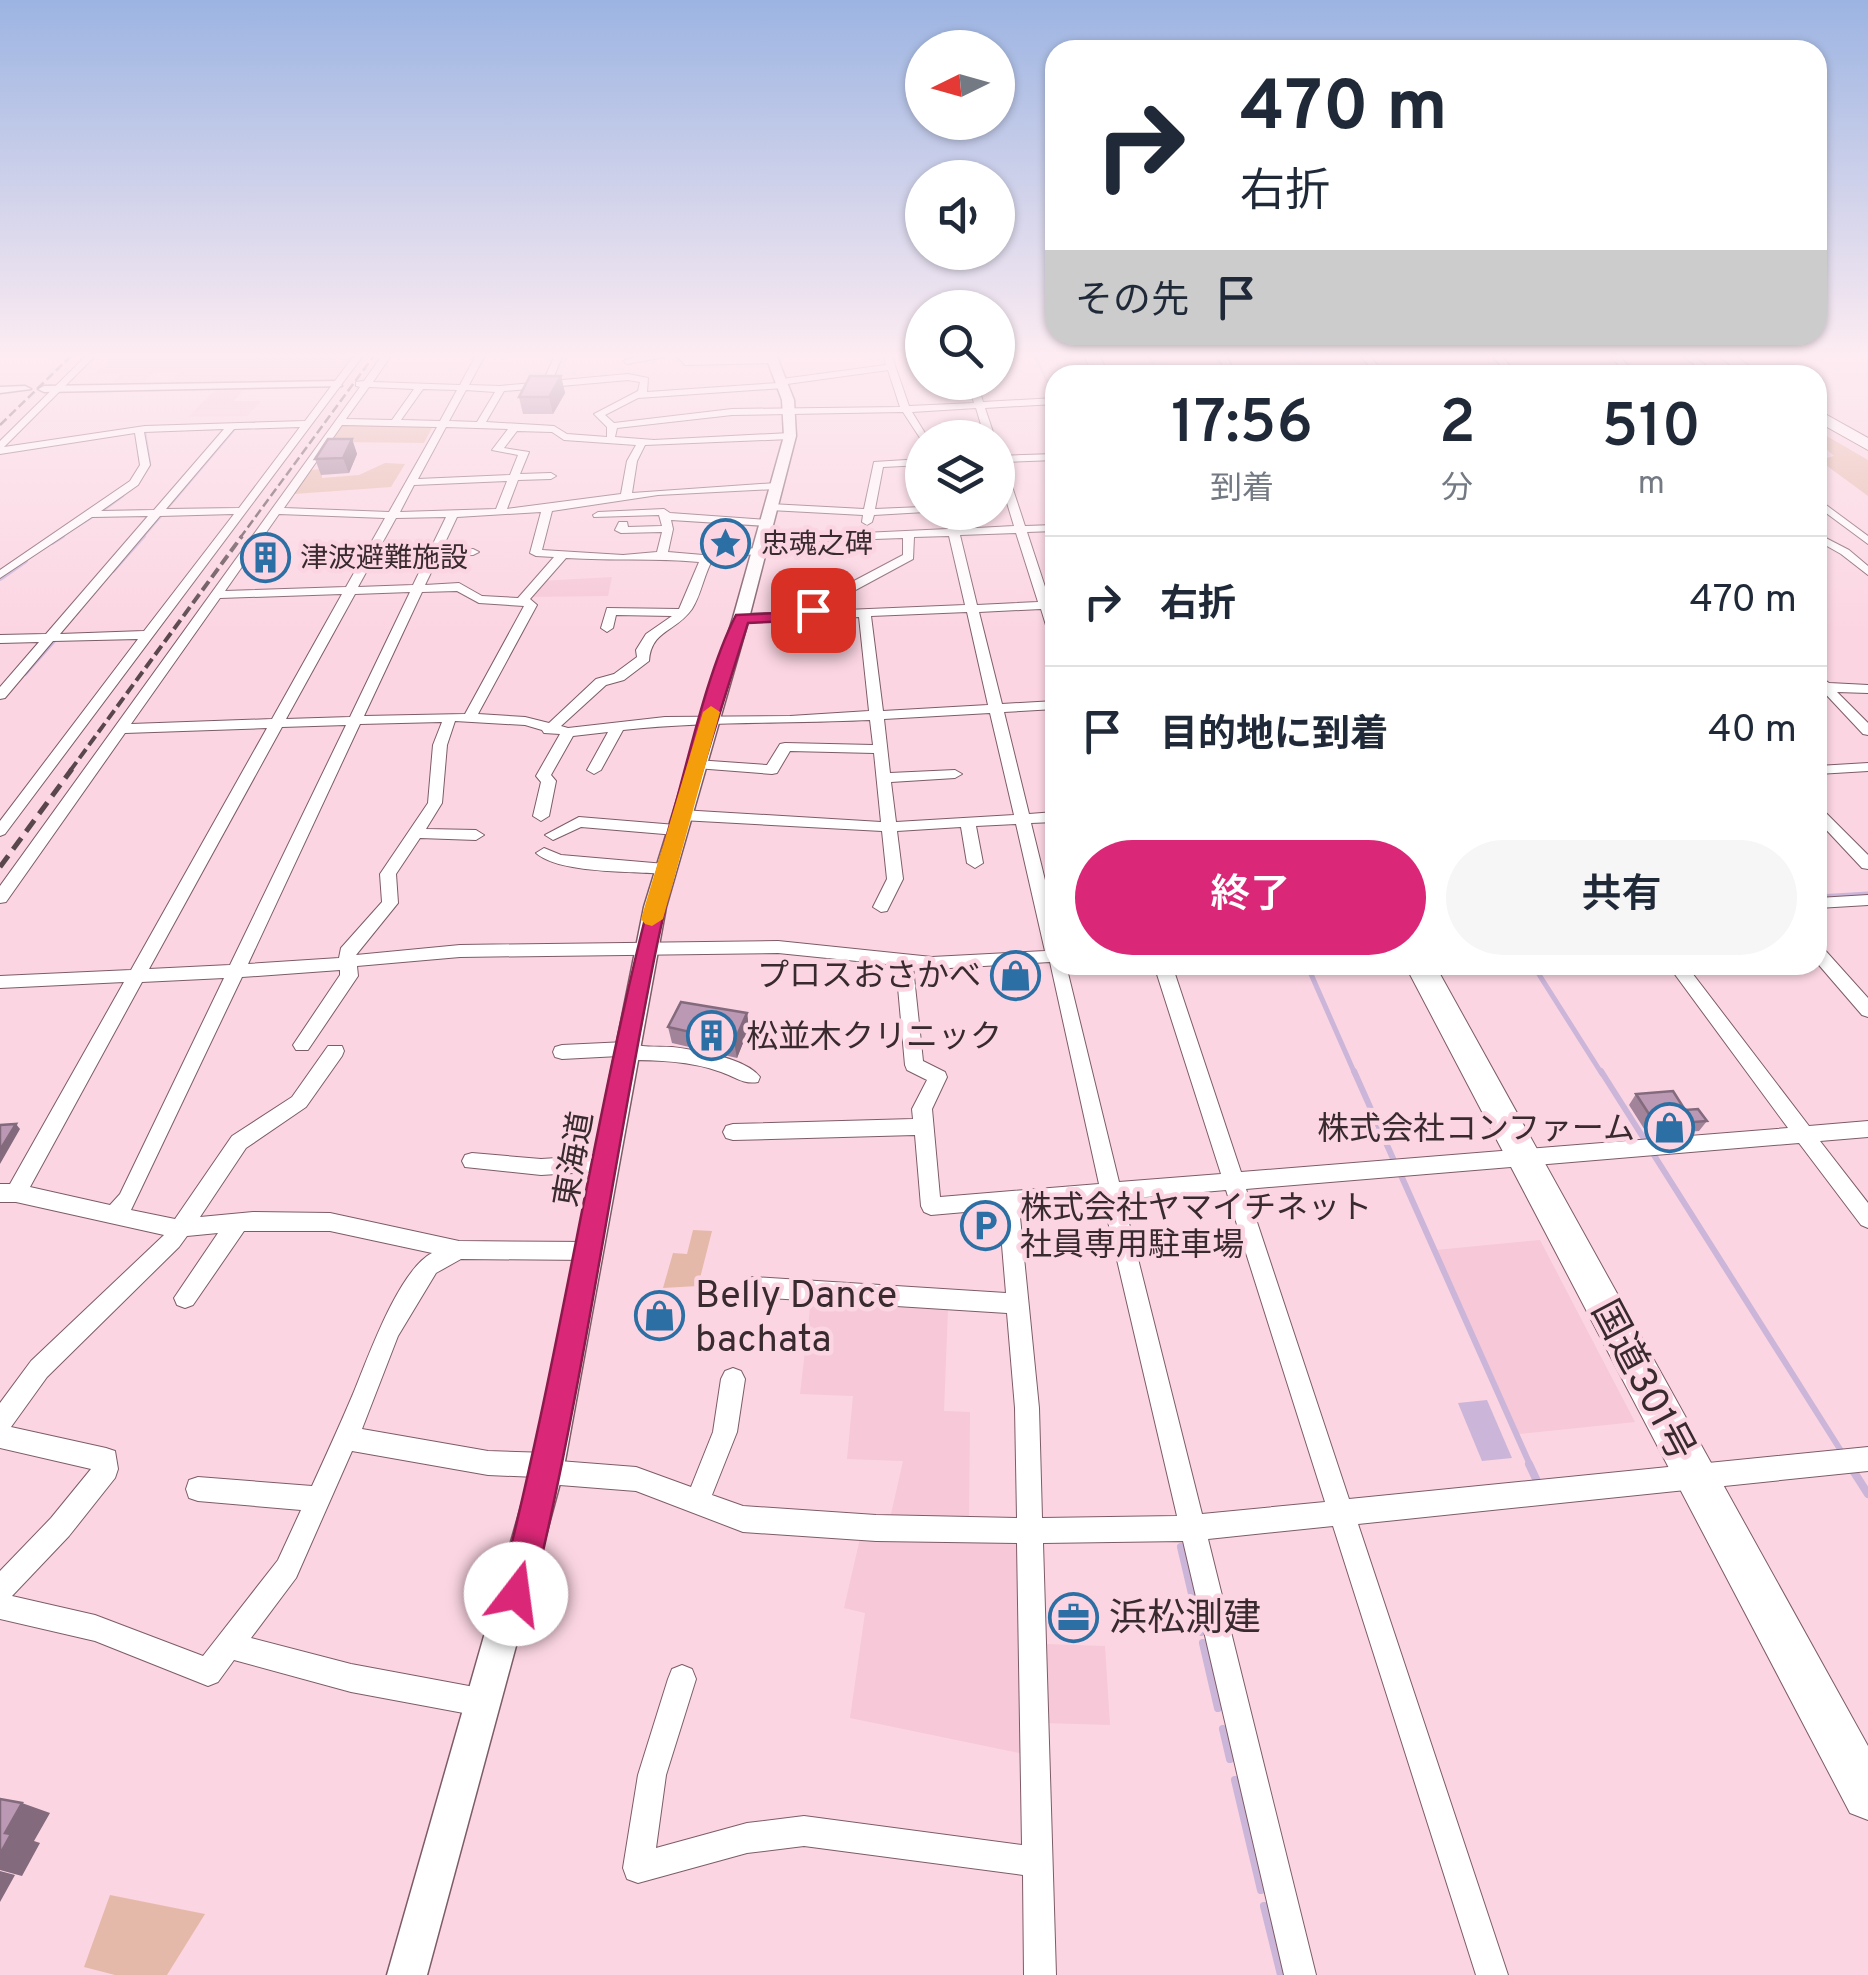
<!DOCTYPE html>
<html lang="ja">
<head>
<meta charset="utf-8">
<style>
  :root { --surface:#fff; --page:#f6f6f7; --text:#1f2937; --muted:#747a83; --line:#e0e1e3; --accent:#db2777 }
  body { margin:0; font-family:Overpass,"Noto Sans JP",sans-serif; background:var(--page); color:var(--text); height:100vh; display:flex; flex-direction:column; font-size:38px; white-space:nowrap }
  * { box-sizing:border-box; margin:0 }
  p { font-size:32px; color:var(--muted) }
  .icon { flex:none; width:55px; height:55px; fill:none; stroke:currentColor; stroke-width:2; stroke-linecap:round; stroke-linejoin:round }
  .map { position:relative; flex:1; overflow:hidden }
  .sheet { position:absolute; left:1045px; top:365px; width:782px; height:610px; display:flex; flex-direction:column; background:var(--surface); border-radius:30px; box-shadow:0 2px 8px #0004 }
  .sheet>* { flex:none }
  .guide { position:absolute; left:1045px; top:40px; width:782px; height:305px; border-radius:30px; box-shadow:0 2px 8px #0004; background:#fff; color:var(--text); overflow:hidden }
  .needle { width:65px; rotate:265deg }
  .fabs { position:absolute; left:905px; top:30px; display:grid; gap:20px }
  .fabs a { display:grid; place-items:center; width:110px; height:110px; border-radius:50%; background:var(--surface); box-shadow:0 2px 8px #0004; font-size:50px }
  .pin { position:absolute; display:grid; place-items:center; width:85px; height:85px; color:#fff; margin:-42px; border-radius:20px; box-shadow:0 5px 15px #0006 }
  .me { position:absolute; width:110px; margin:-55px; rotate:15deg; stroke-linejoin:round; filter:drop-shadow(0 0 8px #0008) }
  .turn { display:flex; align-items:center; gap:35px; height:210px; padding:0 30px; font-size:45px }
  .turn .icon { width:130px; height:130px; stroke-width:2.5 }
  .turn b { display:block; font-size:70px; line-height:85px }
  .then { display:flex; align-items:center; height:95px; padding:0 30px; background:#0003; gap:20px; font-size:38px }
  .eta { display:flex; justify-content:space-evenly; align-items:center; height:170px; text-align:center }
  .eta b { font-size:60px; font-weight:600; line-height:70px }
  .cta { display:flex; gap:20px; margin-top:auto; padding:20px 30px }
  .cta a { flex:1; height:115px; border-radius:60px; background:var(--accent); color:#fff; font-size:40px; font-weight:600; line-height:115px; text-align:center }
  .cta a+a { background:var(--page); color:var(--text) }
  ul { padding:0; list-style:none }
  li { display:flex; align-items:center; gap:30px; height:130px; padding:0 30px; border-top:2px solid var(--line) }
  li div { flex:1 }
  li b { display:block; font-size:38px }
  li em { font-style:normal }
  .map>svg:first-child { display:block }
</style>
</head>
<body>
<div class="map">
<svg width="1868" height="1975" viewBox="0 0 1868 1975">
  <rect width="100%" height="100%" fill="#fbd5e2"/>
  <!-- built -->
  <path fill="#f6c8d8" d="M92 357H356L338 382 167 385 179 372H154L140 386H108L121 374H95L110 360H90Z
    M217 388H245L234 401H261L247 416 188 417Z
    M612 577 608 596 526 597 540 581Z
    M1540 1240 1635 1422 1519 1434 1436 1250Z
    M811 1300 948 1308 944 1411 970 1412 969 1524 889 1523 903 1461 847 1459 853 1396 800 1394Z
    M861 1534 1020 1537 1024 1754 850 1718 865 1613 844 1608Z
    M1043 1644 1105 1646 1110 1725 1045 1723Z"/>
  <!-- green -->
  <path fill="#e5b9a9" d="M343 424 433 426 424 443 330 442Z
    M1818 431 1868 460V496L1819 460 1834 456 1820 443Z
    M385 463 405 464 391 487 294 494 311 470 322 469V478L359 475Z
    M693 1230 712 1231 698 1286 663 1288 673 1253 687 1254Z
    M110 1895 205 1914 167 1975H115L84 1967Z"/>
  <!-- water -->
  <path fill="#cbb5d9" d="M1487 1400 1512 1458 1482 1461 1458 1403Z"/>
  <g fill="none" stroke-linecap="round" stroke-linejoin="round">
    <!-- stream-far4 -->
    <path stroke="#cbb5d9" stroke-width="2.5" d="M1036 357 1055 399
      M1149 357 1160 375
      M1293 357 1309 375
      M998 473 1004 491
      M139 482 150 465 145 431
      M165 511 234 430
      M101 512 123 496
      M59 538 94 516
      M142 538 162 515"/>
    <!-- stream-far3 -->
    <path stroke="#cbb5d9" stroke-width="4" d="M52 543 63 536
      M113 571 144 536
      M0 579 26 561
      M1052 643 1055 652
      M25 674 54 641"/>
    <!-- stream-far2 -->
    <path stroke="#cbb5d9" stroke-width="5" d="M1818 897 1868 894
      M1307 965 1355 1074
      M1533 965 1602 1074"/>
    <!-- stream-far1 -->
    <path stroke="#cbb5d9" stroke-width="6" d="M1354 1071 1395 1163
      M1601 1071 1646 1142
      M1652 1152 1843 1454
      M1400 1173 1531 1467"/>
    <!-- stream -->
    <path stroke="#cbb5d9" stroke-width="8" d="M1529 1464 1537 1481
      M1852 1469 1868 1494
      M1181 1547 1201 1632
      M1203 1643 1218 1708
      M1223 1729 1230 1759
      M1235 1780 1261 1890
      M1264 1906 1281 1975"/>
    <defs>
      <path id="street" d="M85 357H94L4 447 145 426 305 421 353 357H362L5 834 0 836V821L138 639 53 641 5 698 0 699V687L39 642 0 643V635L46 634 148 516 92 517 0 578V570L130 481 140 465 135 433 0 454V441ZM300 427 239 508 166 509 234 429ZM224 429 154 510 101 511 138 485 150 465 144 432ZM234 514 144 631 60 634 160 516Z
        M381 357H390L373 382 460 385 475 357H484L469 385 500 386 543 382 554 357H562L552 381 628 374 648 378 647 392 778 383 782 379 886 365 884 357H892L909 406 974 403 968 382H977L983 402 1055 398V404L985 408 995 438H985L976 408 912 412 928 438H922V441L903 412 732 415 617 428 615 437 654 440 790 433 795 436 790 439 645 445 637 461 632 493 776 483 781 486 776 489 658 495 552 511 542 550 623 555 657 552 662 532 621 533 615 530 619 522H627L628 527 662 526 659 515 594 517 593 515 598 512 664 509 670 513 766 520 771 523 766 526 671 520 673 529 668 552 703 555 710 551 759 548 765 551 759 554 714 557C704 573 702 593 692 609 676 632 651 630 649 661L624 680 606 685 561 726 568 728 665 717 790 716 869 711 859 617 741 622 735 618 741 614 807 612 818 600 903 555V538L762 543 756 540 758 538 948 529 944 512H954L958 529 1014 526 998 473V456L1055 454V460L1004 462 1025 526 1055 525V531L1027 532 1050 602 1055 601V609H1053L1055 639 1049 635 1041 609 979 612 1002 704 1055 701V709L1004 712 1029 814 1055 812V822L1031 823 1055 921V965H1066L1119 1182 1221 1174 1154 965H1172L1241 1172 1788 1128 1668 965H1686L1809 1126 1868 1121V1137L1820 1141 1868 1203V1228L1861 1225 1799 1143 1246 1189 1349 1499 1868 1447V1471L1358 1524 1508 1975H1476L1333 1526 1208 1539 1316 1975H1284L1183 1541 1043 1543 1056 1975H1024L1023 1875 804 1846 747 1853 638 1883 627 1879 623 1868 638 1775 668 1679 672 1669 682 1665 692 1669 696 1679 666 1775 656 1848 747 1823 804 1816 1022 1845 1017 1543 876 1541 743 1532 636 1491 547 1484 538 1481 537 1477 488 1475 352 1451 296 1578 251 1638 351 1664 485 1689 495 1693 499 1703 495 1713 485 1717 351 1692 234 1660 218 1682 208 1686 95 1641 0 1619V1571L51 1518 91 1469 0 1448V1403L31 1361 164 1235 16 1202H0V1184H10L124 982 0 988V976L131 970 267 728 125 733 6 902 0 903V886L360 387 356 386V382L364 381ZM888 370 900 407 732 409 614 423 605 415 638 398 783 388 787 384ZM628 380 640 382 638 391 594 414 607 427V437L567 434 554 426 486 422 504 391ZM369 387 414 389 392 420 346 419ZM423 389 457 390 440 421 401 420ZM466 390 495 392 477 422 449 421ZM342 425 437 427 389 512 284 508ZM446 427 508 429 492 450 518 455 510 475 418 479ZM517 431 552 432 564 440 636 445 627 461 621 494 507 509 518 480 551 479 556 476 551 473 520 474 529 452 504 448ZM507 481 496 509 400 512 414 485ZM541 512 530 553 536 556 554 557 518 598 482 596 459 583 425 585 439 556 473 555 479 552 473 549H442L457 517ZM279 514 385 518 346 587 225 591ZM446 517 413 585 358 587 396 518ZM1016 533 1038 602 977 605 960 535ZM949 536 965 605 821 611 826 606 913 559 914 537ZM566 558C611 561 655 558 699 562L679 609 607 608 601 628 607 632 613 628 616 615 672 616 646 634 636 650 637 657 614 674 596 679 549 723 525 717 478 714 537 605 530 599ZM457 591 479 603 524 606 465 714 364 716 422 592ZM410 592 350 717 286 719 355 594ZM342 594 272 719 131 724 220 598ZM967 612 988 705 883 711 871 616ZM990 713 1014 815 896 822 891 782 955 778 962 774 955 770 890 773 884 719ZM870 720 873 745 785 743 780 744 767 765 696 760 689 764 696 768 772 774 777 773 790 751 874 753 881 822 681 810 673 815 681 820 882 831 887 879 873 907 881 912 887 911 903 879 897 831 961 827 967 863 975 868 983 863 976 826 1016 824 1045 951 932 957 778 941 460 945 356 955 398 903 396 874 420 838 476 840 484 835 476 830 426 829 442 803 447 745 455 721 525 725 542 730 544 733 560 734 536 776 541 782 533 816 541 821 549 816 556 781 551 775 573 736 608 732 587 770 594 774 601 770 623 730C705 721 788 724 870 720ZM442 722 433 745 428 803 380 874 382 902 341 948 339 958 248 964 360 724ZM346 725 230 965 149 969 282 727ZM778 953 896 965 905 1065 907 1070 927 1080 912 1109 913 1119 733 1124 726 1126 723 1132 726 1138 733 1140 915 1135 921 1206 924 1212 931 1215 999 1209 1006 1293 753 1277 745 1280 742 1287 745 1294 753 1297 1007 1313 1015 1408 1017 1518 876 1515 743 1506 712 1495 737 1432 745 1379 741 1371 733 1368 725 1371 721 1379 713 1432 691 1487 636 1467 559 1461 558 1456 549 1453 488 1451 362 1429 398 1336 436 1273 461 1259 589 1260 597 1258 600 1251 597 1244 589 1242 459 1241 330 1213 253 1212 200 1217 246 1148 306 1107 342 1056 344 1051 342 1046H328L292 1097 232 1136 175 1219 131 1210 242 977 340 970V975L293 1045 296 1050H308L358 976 357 966 460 957ZM1050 962 1099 1184 940 1197 932 1109 947 1077 945 1072 923 1061 913 967 932 969ZM224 978 120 1194 110 1205 30 1187 142 982ZM1226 1190 1325 1502 1202 1514 1123 1199ZM1103 1200 1177 1516 1042 1518 1039 1408 1019 1207ZM244 1231H330L432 1253C398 1271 368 1358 353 1394 340 1425 326 1455 312 1486L198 1477 189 1480 186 1489 189 1498 198 1501 301 1510 278 1560 203 1656 95 1615 12 1596 69 1536 115 1478 118 1469 115 1451 106 1448 11 1427 47 1377 179 1247 187 1236 218 1233 174 1298 177 1305 185 1308 193 1305Z
        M635 357H664L627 364 623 361Z
        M678 357H773L777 360 773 363 685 365Z
        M1217 357H1226L1238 375H1230Z
        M1361 357H1370L1387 375H1378Z
        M1493 357H1502L1518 375H1509Z
        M1611 357H1620L1637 375H1628Z
        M1684 357H1694L1719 375H1709Z
        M922 459V465L883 467 875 509 922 507 925 512 874 515 872 522 867 525 862 522 863 515 770 510 765 507 770 504 864 509 874 462Z
        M1818 499 1868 536V544L1818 507Z
        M1818 534 1849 550 1868 566V575L1841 554 1818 541Z
        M1818 675 1829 683 1868 685V693L1837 692 1868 723V735L1863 734 1818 686Z
        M1868 763V771L1818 774V766Z
        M1818 808 1823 810 1868 855V869L1862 868 1818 821Z
        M579 817 676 825 684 830 676 835 581 827 553 840 545 835Z
        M544 848 561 855 665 864 673 869 665 874C632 871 560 874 536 853Z
        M1868 895V905L1818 908V898Z
        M1818 947 1824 949 1868 998V1017L1862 1015 1818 964Z
        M626 1042C640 1048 656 1046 672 1047 696 1050 746 1058 760 1077L758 1082C744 1085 733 1076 721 1072 690 1061 658 1060 626 1060L619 1056 562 1059 555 1057 553 1052 555 1047 562 1045Z
        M472 1153 541 1159 606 1155 613 1157 616 1163 613 1169 606 1171 541 1175 465 1167 462 1161 465 1155Z"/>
      <path id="secondary" d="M766 357H777L794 400 796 436 749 618 666 907 563 1472 427 1975H387L531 1472 644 907 733 618 784 436 782 400Z
        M338 381 342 386 44 392 38 389 44 386Z
        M0 387 25 386 31 389 0 393Z"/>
      <path id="highway" d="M1085 357H1100L1109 375H1093Z
        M1720 357H1737L1761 375H1743Z
        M1818 410 1868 438V450L1818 422Z
        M1405 965H1435L1868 1746V1820L1850 1813Z"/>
    </defs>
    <!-- street casing -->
    <use href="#street" stroke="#7d5c67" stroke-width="2"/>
    <!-- secondary casing -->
    <use href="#secondary" stroke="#7d5c67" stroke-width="3"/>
    <!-- highway casing -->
    <use href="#highway" stroke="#7d5c67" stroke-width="2"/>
    <!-- street -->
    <use href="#street" fill="#fff" fill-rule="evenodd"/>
    <!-- secondary -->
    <use href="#secondary" fill="#fff" fill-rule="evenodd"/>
    <!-- highway -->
    <use href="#highway" fill="#fff" fill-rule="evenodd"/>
    <!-- rail-far2 -->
    <path stroke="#5a474e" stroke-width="2.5" stroke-dasharray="9 4" stroke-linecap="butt" d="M0 425 70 357
      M240 538 373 357"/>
    <!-- rail-far1 -->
    <path stroke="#5a474e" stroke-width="4" stroke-dasharray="11 5" stroke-linecap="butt" d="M70 771 242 536"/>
    <!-- rail -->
    <path stroke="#5a474e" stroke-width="5" stroke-dasharray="14 8" stroke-linecap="butt" d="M0 867 72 769"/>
  </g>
  <!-- wall -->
  <path fill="#a1839a" d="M561 376 565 393 553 414H523L519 397Z
    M352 439 357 454 349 473 321 475 315 459Z
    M1055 743V775H1052L1046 754 1047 744Z
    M747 1013 749 1028 737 1058 672 1043 668 1027Z
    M1636 1094 1685 1110 1707 1121 1699 1131 1648 1135 1629 1105Z"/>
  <!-- shaded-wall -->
  <path fill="#836a7d" d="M561 376 565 393 553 414 549 397Z
    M352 439 357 454 349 473 343 458Z
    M747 1013 749 1028 737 1058 734 1042Z
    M16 1124 20 1129 0 1164V1150Z
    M22 1803 50 1813 34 1841 40 1843 22 1876 0 1870V1854L5 1833Z
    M0 1871 15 1875 0 1902Z"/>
  <!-- building -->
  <path fill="#bb98b3" stroke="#836a7d" stroke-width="2.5" d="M530 376H561L549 397H519Z
    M328 439H352L343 458 315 459Z
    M1055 743V765H1053L1047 744Z
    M681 1002 747 1013 734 1042 668 1027Z
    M1673 1091 1685 1110 1698 1109 1707 1121 1656 1125 1636 1094Z
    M16 1124 0 1150V1125Z
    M0 1799 22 1803 5 1833 11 1834 0 1854Z"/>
  <!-- sky -->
  <linearGradient id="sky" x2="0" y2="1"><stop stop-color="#9cb4e2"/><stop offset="0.56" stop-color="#fdecf2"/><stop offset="1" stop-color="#fdecf2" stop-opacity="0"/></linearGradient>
  <rect width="1868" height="634" fill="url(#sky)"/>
  <!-- route -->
  <path fill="#db2777" stroke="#8e194d" stroke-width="2.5" d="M813 606 821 610 815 620 748 623C715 728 680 836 657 945 613 1161 585 1379 533 1594L528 1605 516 1610 504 1605 499 1594C566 1337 599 1072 672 817 689 757 708 669 736 615L804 612Z"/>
  <!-- slow -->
  <path fill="#f59e0b" d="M711 706 720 712 663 919 652 926 645 924 641 919 703 712Z"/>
  <!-- icons -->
  <defs>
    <symbol id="sight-ring" viewBox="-11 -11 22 22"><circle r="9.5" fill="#fbd5e2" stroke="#2b6fa4" stroke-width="1.5"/><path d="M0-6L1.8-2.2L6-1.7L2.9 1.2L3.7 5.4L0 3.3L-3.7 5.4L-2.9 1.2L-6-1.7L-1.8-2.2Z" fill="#2b6fa4"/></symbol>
    <symbol id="building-ring" viewBox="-11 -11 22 22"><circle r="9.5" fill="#fbd5e2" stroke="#2b6fa4" stroke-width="1.5"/><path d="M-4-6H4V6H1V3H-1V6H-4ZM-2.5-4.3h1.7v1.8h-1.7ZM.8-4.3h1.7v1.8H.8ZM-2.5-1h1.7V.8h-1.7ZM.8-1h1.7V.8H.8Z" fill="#2b6fa4"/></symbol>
    <symbol id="shop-ring" viewBox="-11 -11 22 22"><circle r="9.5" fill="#fbd5e2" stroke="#2b6fa4" stroke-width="1.5"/><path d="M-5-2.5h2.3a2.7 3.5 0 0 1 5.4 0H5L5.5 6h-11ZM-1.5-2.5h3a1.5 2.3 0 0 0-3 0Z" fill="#2b6fa4"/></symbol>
    <symbol id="parking-ring" viewBox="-11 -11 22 22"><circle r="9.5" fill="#fbd5e2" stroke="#2b6fa4" stroke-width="1.5"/><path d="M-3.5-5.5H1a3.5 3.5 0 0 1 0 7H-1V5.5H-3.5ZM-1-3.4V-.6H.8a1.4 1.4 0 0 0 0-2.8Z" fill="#2b6fa4"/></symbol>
    <symbol id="office-ring" viewBox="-11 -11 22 22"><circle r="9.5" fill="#fbd5e2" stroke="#2b6fa4" stroke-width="1.5"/><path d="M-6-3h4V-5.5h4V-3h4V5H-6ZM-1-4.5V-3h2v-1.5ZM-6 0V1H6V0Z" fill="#2b6fa4"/></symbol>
  </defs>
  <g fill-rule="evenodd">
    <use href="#sight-ring" x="698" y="516" width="55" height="55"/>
    <use href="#building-ring" x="238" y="530" width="55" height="55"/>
    <use href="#shop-ring" x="988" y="948" width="55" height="55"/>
    <use href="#building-ring" x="684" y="1008" width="55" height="55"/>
    <use href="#shop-ring" x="1642" y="1100" width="55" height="55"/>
    <use href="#parking-ring" x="958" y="1198" width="55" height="55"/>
    <use href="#shop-ring" x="632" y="1288" width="55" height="55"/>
    <use href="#office-ring" x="1046" y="1590" width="55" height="55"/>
  </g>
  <g text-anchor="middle" stroke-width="9" stroke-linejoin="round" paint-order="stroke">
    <!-- far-poi labels -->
    <g font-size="28" fill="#392a2f" stroke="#fbd5e2" text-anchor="start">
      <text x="761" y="553">忠魂之碑</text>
      <text x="300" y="567">津波避難施設</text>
    </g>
    <!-- poi labels -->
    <g font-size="32" fill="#392a2f" stroke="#fbd5e2" text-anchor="end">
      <text x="981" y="986">プロスおさかべ</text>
      <text x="746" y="1047" text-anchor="start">松並木クリニック</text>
      <text x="1635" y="1139">株式会社コンファーム</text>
      <text x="1020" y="1218" text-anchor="start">株式会社ヤマイチネット<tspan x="1020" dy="37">社員専用駐車場</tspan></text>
    </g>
    <!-- street labels -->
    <g font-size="32" fill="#392a2f" stroke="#fbd5e2">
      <text transform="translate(573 1159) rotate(-80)" y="11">東海道</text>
    </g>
    <!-- near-poi labels -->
    <g font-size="38" fill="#392a2f" stroke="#fbd5e2" text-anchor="start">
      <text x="695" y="1307">Belly Dance<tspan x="695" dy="44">bachata</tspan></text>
      <text x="1109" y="1630">浜松測建</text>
    </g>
    <!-- near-street labels -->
    <g font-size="38" fill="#392a2f" stroke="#fbd5e2">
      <text transform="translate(1644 1380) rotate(62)" y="13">国道301号</text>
    </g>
  </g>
</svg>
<div class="fabs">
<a><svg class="needle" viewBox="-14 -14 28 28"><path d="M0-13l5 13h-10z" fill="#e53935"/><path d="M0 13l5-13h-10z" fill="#747a83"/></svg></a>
<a><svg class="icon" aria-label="sound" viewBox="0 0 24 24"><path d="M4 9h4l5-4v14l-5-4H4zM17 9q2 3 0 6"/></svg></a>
<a><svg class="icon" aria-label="search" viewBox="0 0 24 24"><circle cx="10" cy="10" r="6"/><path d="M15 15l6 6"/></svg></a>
<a><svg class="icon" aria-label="layers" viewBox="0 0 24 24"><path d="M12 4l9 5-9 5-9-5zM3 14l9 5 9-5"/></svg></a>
</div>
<div class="pin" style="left:813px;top:610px;background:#d93025"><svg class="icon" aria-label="arrive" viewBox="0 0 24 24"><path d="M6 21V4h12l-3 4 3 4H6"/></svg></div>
<svg class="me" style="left:516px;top:1594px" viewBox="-20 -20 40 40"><circle r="19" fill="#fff"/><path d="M0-13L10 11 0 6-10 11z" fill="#db2777"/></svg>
<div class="guide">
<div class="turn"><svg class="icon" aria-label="right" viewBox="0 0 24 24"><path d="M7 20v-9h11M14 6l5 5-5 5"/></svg><div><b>470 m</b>右折</div></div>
<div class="then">その先<svg class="icon" aria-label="arrive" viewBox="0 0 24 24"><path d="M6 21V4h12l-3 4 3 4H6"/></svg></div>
</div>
<section class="sheet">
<div class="eta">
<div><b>17:56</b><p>到着</p></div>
<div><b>2</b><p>分</p></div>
<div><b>510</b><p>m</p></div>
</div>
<ul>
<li><svg class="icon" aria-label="right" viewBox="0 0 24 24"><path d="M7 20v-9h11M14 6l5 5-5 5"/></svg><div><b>右折</b></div><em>470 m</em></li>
<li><svg class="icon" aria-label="arrive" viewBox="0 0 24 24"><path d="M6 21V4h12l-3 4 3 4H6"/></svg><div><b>目的地に到着</b></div><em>40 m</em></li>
</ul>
<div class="cta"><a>終了</a><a>共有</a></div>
</section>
</div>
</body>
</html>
